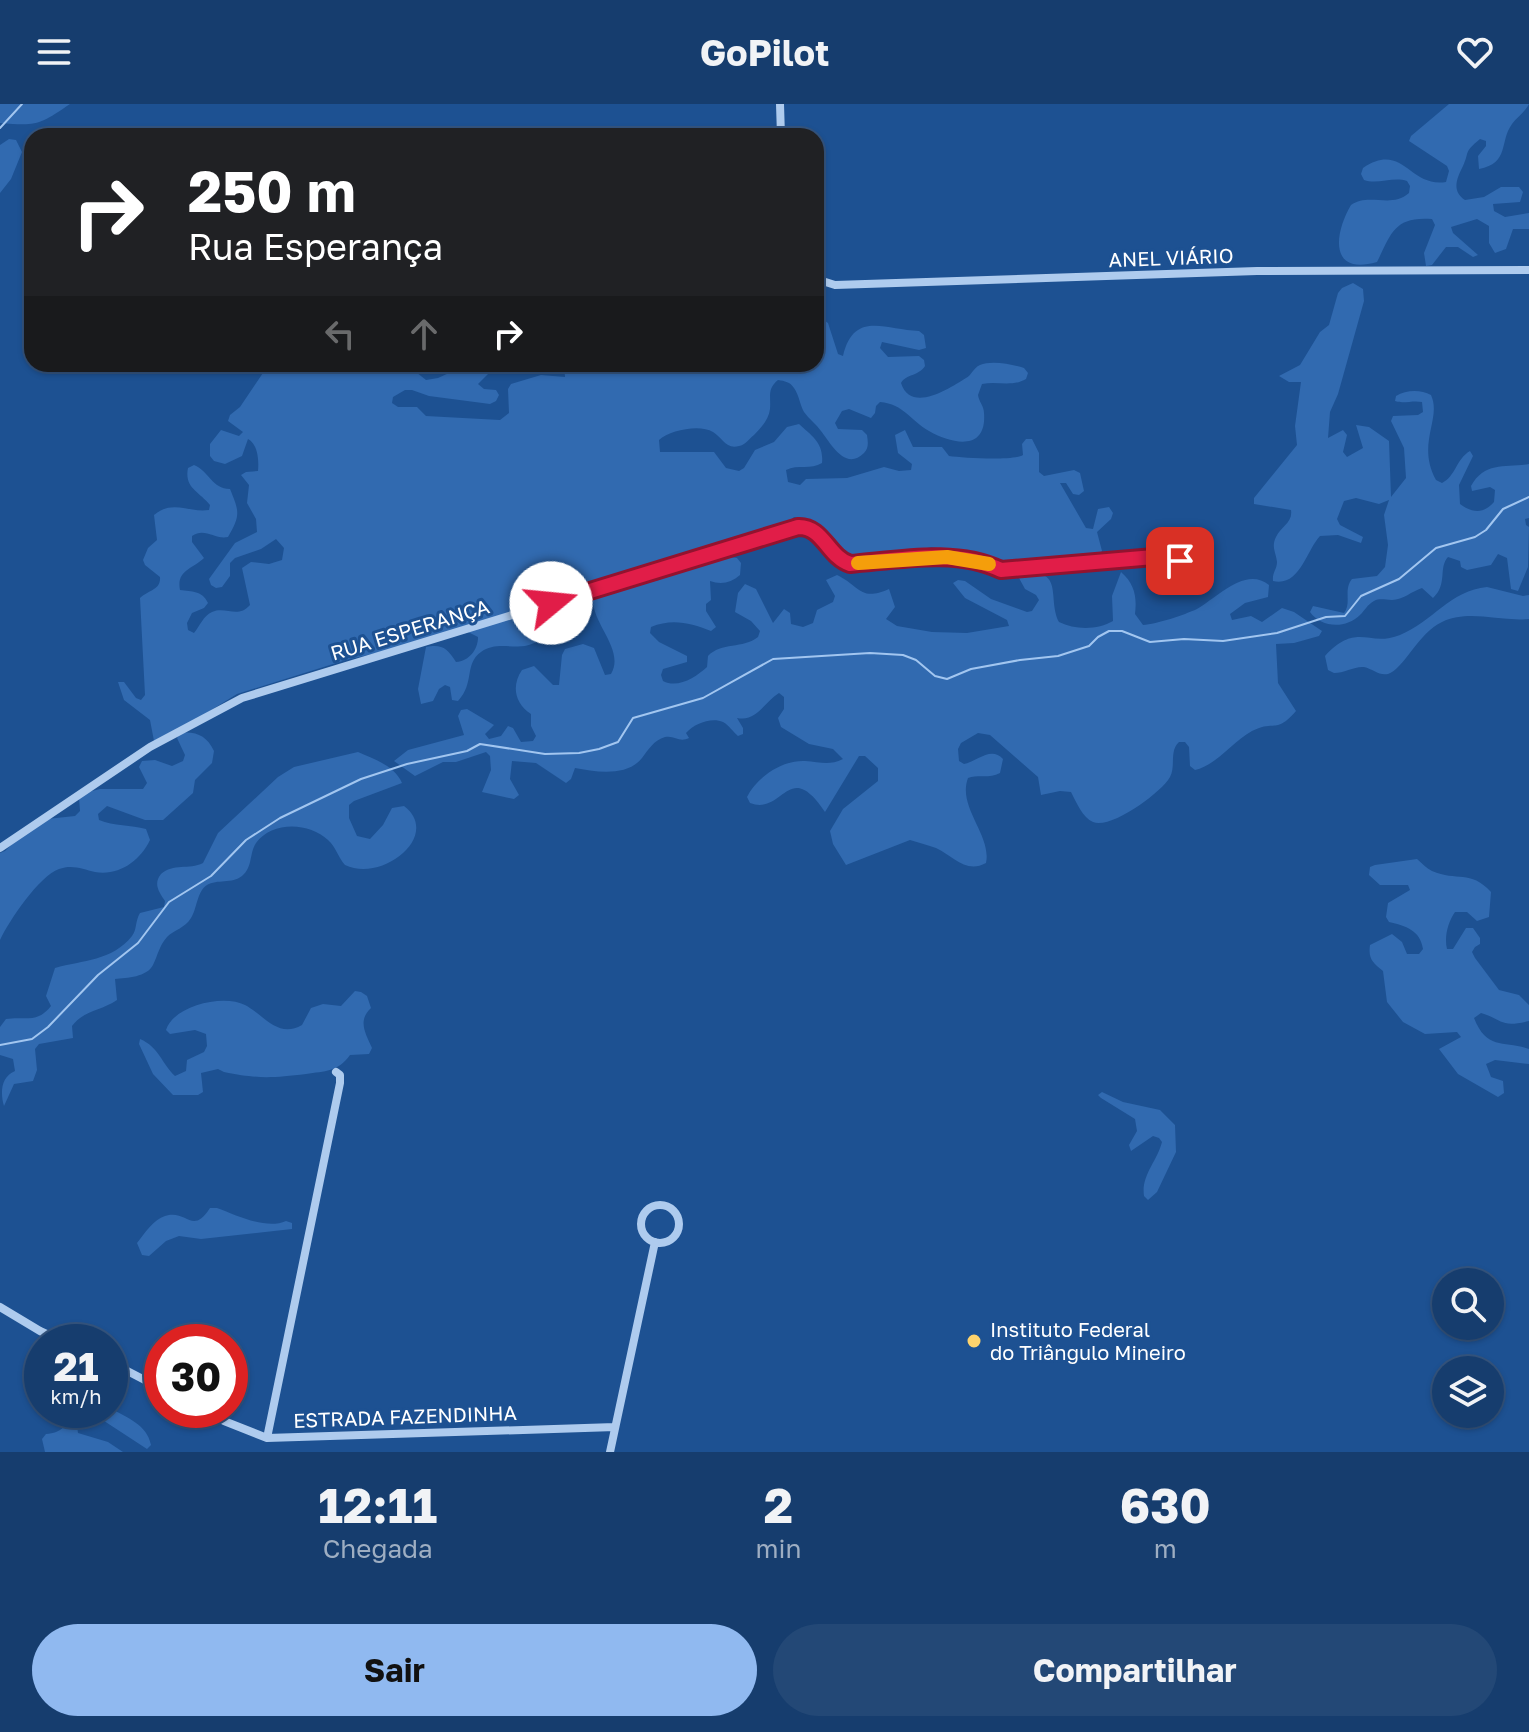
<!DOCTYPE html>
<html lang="pt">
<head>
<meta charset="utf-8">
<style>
  :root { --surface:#163d6e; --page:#234876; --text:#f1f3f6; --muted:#9eaec2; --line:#355681; --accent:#90b9f0 }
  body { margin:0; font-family:"Golos Text",sans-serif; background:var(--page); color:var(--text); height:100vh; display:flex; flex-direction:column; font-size:30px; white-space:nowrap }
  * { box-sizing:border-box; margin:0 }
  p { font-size:26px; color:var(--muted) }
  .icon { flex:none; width:44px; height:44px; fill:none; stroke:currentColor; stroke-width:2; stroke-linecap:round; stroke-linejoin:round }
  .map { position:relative; height:1348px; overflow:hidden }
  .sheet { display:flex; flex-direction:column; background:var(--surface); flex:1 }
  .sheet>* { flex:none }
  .banner { position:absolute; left:24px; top:24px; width:800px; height:244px; border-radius:24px; box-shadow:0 2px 6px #0004,0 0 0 2px var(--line); background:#202124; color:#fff; overflow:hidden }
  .tools { position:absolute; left:1432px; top:1164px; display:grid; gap:16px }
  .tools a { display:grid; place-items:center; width:72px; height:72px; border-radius:50%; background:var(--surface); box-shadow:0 2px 6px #0004,0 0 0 2px var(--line); font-size:40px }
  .speed { position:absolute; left:24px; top:1220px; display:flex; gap:16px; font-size:40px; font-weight:700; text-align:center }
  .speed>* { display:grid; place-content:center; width:104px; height:104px; border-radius:50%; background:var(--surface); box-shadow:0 2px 6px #0004,0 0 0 2px var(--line); line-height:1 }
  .speed small { font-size:20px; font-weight:400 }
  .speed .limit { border:12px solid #d22; background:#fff; color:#111 }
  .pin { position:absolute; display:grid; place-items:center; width:68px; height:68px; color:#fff; margin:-34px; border-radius:16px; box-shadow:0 4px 12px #0006 }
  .me { position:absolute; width:88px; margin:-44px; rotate:73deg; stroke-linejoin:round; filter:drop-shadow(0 0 6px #0008) }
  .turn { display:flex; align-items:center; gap:28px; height:168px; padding:0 32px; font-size:36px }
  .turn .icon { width:104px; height:104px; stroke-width:2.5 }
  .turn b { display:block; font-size:56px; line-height:68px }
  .lanes { display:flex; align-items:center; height:76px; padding:0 32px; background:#0003; justify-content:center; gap:40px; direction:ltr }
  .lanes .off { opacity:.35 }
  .eta { display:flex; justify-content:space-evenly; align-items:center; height:136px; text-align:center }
  .eta b { font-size:48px; font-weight:700; line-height:56px }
  .primary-button { display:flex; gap:16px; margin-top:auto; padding:16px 32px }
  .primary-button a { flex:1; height:92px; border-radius:48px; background:var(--accent); color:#111; font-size:32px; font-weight:700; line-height:92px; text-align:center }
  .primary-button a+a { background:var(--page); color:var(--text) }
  header { display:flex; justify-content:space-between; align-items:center; height:104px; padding:0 32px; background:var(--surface); font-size:36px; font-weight:700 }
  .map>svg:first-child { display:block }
</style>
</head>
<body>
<header><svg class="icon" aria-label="menu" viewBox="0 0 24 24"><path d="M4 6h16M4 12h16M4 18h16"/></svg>GoPilot<svg class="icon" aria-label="heart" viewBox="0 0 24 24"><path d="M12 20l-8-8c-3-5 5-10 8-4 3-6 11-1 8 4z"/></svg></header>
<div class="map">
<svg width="1529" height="1348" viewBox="0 0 1529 1348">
  <rect width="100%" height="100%" fill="#1d5192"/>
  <!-- green -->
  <path fill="#316ab0" d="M0 0H70C39 21 38 22 0 19Z
    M1449 0H1529C1525 8 1517 13 1512 20 1499 38 1510 59 1479 65L1478 52 1486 42V37L1480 35C1463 49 1470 47 1463 62 1457 74 1451 87 1465 96L1484 93 1501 83H1519L1523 88 1520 98 1493 100 1494 107 1505 113 1529 109V125H1513L1506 145 1495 149 1489 139V122L1477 115 1451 123 1453 129 1478 151 1473 153 1458 143H1446L1432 161 1426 162 1424 149 1435 121 1432 115C1394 112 1391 130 1377 158 1329 172 1334 130 1351 101 1369 88 1391 105 1409 89L1410 82 1407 77C1393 72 1378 81 1364 76L1361 70 1363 64C1403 37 1409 84 1446 78L1449 67 1447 62 1409 37 1411 32Z
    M9 35 16 36 22 48 11 75 0 89V41Z
    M1353 179 1363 185 1364 197 1338 290 1330 308 1328 334 1343 326 1347 331 1343 348 1347 353 1363 344 1356 321 1369 323 1389 337 1391 393 1406 374 1404 344 1391 317 1393 312 1418 311 1423 308 1422 298C1413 296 1403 300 1395 297L1396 292C1406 286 1420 285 1431 291 1442 315 1416 339 1436 376L1442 379C1456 372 1456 355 1470 347L1473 352 1459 381 1460 400C1472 409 1484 410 1494 398L1495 386 1490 383 1472 387 1471 382C1485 357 1505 364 1529 360V414L1525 415 1526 421 1529 423 1528 463 1518 487 1511 485 1507 454 1498 450 1491 461 1467 466 1461 463 1460 457 1448 453C1438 464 1448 480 1433 494L1422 484C1412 487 1403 496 1392 496 1385 496 1380 494 1374 497 1367 501 1365 506 1360 511 1346 525 1321 524 1310 508L1313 502 1344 509C1352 499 1343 486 1352 475L1377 472 1385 463 1388 441 1384 411 1389 396 1379 400 1356 394 1344 397 1337 415 1340 421 1363 433 1361 439 1338 431 1320 432C1306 447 1300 483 1273 477 1272 469 1277 465 1277 458 1276 448 1271 443 1276 433 1281 422 1293 419 1291 406L1254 400V394L1297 341 1295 322 1301 278H1289L1279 272 1300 261 1320 228 1329 221 1338 189 1342 184Z
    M816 211 828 219 838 250 843 252C854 206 885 226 919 227L924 231 926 244 919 246 882 238 880 244 888 253 919 252 924 256 925 262C919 272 906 270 901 279 911 310 950 284 966 274 972 271 973 264 980 261 991 256 1012 260 1024 264L1028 269 1026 275C1013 283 997 277 982 280L978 291C979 298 984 302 984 309 987 348 952 340 929 327 911 317 904 300 880 298L876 302 875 309 871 314 849 305 842 307 835 319 838 325 862 326 867 331C868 338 869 344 864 349 845 368 830 338 821 327 816 320 809 315 804 308 800 301 799 291 794 284 790 278 785 277 778 276 767 285 771 292 770 305 769 315 761 324 754 331 749 335 745 341 739 342 726 346 722 333 713 328 700 320 670 326 659 336L660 348H714L726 364 739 367 744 364 755 346 774 338 787 323 799 320C812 332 824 339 822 359 811 366 798 360 786 366L788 378 800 381 806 375 847 374 884 363 899 367 911 366 912 360 898 349 895 331 905 326 913 343H942L949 352C963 354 1013 357 1023 351L1022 340 1026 335H1032L1039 349V368L1044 372 1074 366 1080 369 1084 387 1079 391 1073 390 1066 379H1060L1086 424 1093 425 1098 405 1109 403 1113 409 1111 415 1097 428 1102 447 1094 456 996 460 967 455 944 445 931 443 919 446 916 451 845 457 808 420 806 414 794 413 779 426 747 437 704 443 692 447 675 458 614 484 554 504 523 511 522 517 553 515 558 518 559 525C548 532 538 539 525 542 511 544 494 538 481 548 464 560 475 579 458 597L452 596 450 583 445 581 439 585 433 597 421 600 418 585 426 543C442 540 447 544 456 558 469 557 478 546 478 533L468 528 346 556 237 590 200 613 154 637 150 616 124 596 118 578H124L136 594 141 596 145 591 140 494C148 486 161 486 160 473L145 461 143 456 148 444 157 436 154 411C173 395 188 409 209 406L210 401C199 387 184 384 188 364L194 361C209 367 212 385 230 385 239 407 241 411 228 433 215 436 205 423 192 432V438L204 454C193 465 176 466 180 486 192 488 202 486 208 499L204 504 192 509 187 519 188 526 194 529C200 522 203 512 212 508 226 502 238 515 250 501L242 464 251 458 269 460 282 456 284 444 276 435 261 445 235 454 230 459V472L222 483 216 484 211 481 209 475 235 439 257 428 256 415 247 399 249 381 241 371 246 368 258 367C259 357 258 340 248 335L242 352 225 360 214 357 210 352V340L221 326 239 332 243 328 228 317 230 311 240 303 269 260H406L426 276 438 274 449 269 451 260H494V264L478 280 484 285 496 286 499 291 496 297 490 300 429 292 412 286H405L393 293 392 299 398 303H417L426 312 500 316 509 309 508 285 511 280 541 271 565 273 564 260H816Z
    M718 451 737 454 741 459 740 471C731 479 721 481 710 477L711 496 706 500V507L716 523 711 527C691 519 672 514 651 523L650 529 659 538 687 552V558L663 565 661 571 663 577C678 585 696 573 707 563L708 552C721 538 743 545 758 533L760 527 751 517 735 508 738 489 745 480 756 485 773 519 784 505 790 509 791 520 803 523 813 519 817 506 833 498 835 492 826 476 837 471C860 482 860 498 889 485L895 503 886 515 897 522 932 528 967 529 1009 522 1007 516 965 494 953 479 958 476 965 477 991 495 1027 508 1032 507 1039 496 1036 491 1025 485 1019 474 1023 470C1065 464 1047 495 1059 518 1075 526 1098 526 1113 517L1112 492 1121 468C1135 480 1137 494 1135 510L1143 521C1157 520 1184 511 1197 505 1217 494 1245 462 1269 481L1268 493 1245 499 1230 510 1232 516 1251 512 1262 518 1282 504 1294 508 1322 527 1319 532 1294 539 1276 540 1278 579 1296 607C1275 631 1275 615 1252 627 1232 638 1217 661 1195 666L1190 662 1189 643 1185 638H1179C1169 647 1176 662 1170 673 1161 689 1110 726 1093 718 1083 714 1076 698 1071 688L1060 687 1041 691 1038 673 990 631 978 629 961 639 958 645 959 657 964 660C978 657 991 642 1003 655L1000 669C989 675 979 670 968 674 957 703 992 731 986 759 966 770 953 752 936 744 928 741 919 739 910 736L846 761 833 740 830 727 843 705 878 677V664L865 652H859L825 708C788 653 784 712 750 699L747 693C757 673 782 656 805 657 820 658 829 662 843 655L833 645 809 640 781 623 778 614 784 605V593L779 589C763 599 757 618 737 614L743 624V630L738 632C733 628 729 621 723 618 711 613 694 620 686 629L689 634C679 639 675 631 665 633 654 636 648 646 642 654 627 673 596 668 575 664L571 675 566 679 536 659 512 657 510 675 519 691 514 695 482 688 491 666 490 652 486 648 456 658H443L415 672 394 657 408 646 464 631 458 612 461 606 467 605 494 621 485 630 489 635 501 632 508 622 513 624 521 638 533 637 536 632 531 622V610C515 600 511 582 522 566L534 562 553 581H559L562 551 565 545 583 540 594 544 605 571 611 570C625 546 593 521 593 496L598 492 616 486 659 476 689 458Z
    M1487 483 1523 492 1529 491V515C1499 518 1470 505 1442 518 1419 528 1403 566 1388 570 1379 572 1373 565 1364 563 1355 562 1344 569 1334 569L1328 566 1325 552C1358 517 1368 544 1400 531 1432 518 1451 486 1487 483Z
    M180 629C196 627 207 632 214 647L212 659 195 676 193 689 163 716H145L107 702 98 710 99 716C114 722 131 721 146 725L150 736C140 757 119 772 95 768 83 765 72 760 59 765 39 772 9 817 0 836V749L5 747 20 732 47 715 75 712 80 707 79 694 88 688 100 685H143L147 679 139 663 142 657 155 656 172 662 183 657 185 651 177 634Z
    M358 648C374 655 395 662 402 679L354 697 349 701V714L357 732 370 735 383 721 392 704 404 702C442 731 383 779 345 761 338 753 336 743 328 736 309 718 272 717 256 739 249 750 253 763 242 772 232 780 217 775 207 781 197 787 197 805 191 814 185 824 174 826 167 833 159 842 158 851 153 861 147 873 127 874 115 875L117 896C101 907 84 906 72 922L73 934 39 940 35 945 37 966 33 977 14 980 4 1002C0 988 1 973 15 967L13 955 0 951V923L6 915C25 912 37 920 51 902L46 892 55 864C83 856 112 857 132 832 137 826 135 817 140 809L164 803 165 797C159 788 153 780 161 770 173 759 189 766 203 759L218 729 278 673 294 663Z
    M1417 755C1422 759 1426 764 1432 767 1457 778 1470 765 1491 788L1489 813 1477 817 1467 808H1455C1448 818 1444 833 1447 845H1453L1466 824H1473L1480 834V840L1475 843 1472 848 1475 854 1499 886 1519 891 1529 901V917C1500 924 1504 916 1481 909L1474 914C1487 947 1504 936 1529 945V960L1495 956 1486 960 1491 973 1503 977 1504 989 1498 993 1458 970 1439 945 1461 933 1457 928 1425 930 1403 918 1387 898 1383 867C1373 859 1368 855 1370 841L1392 830 1402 838 1407 850H1419L1423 845C1420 826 1406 822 1389 818L1386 813 1388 799 1410 786 1408 781H1380L1369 771 1370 763 1375 761Z
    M355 887 361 888 367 892 371 904C357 917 366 930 372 944L369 950 350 951C338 968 325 967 306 970 272 974 258 975 224 968L218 965 201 969 203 988 198 991H173L153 970 139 940 140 935C159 943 162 960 175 972L186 967 187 956 204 948 207 942 206 930 195 926 170 930 166 926C174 901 224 890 245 901 264 911 278 935 302 921L311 904 323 900 341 902Z
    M1102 988 1123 998 1160 1006 1175 1021 1176 1048 1157 1088 1148 1096 1144 1092C1141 1071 1157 1058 1162 1038L1159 1034 1153 1032 1131 1047 1129 1041 1137 1027 1135 1015 1101 994 1098 991Z
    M210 1104H217C236 1111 266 1126 286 1117L292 1119V1125L201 1135 179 1132 166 1137 149 1152 142 1151 137 1139C144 1130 154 1115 165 1112 187 1105 192 1132 210 1104Z
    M110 1304C127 1314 147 1320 151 1341L147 1345 98 1313 80 1317 77 1322 78 1329 108 1338 123 1348H45L42 1335 46 1330C62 1329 67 1321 74 1306Z"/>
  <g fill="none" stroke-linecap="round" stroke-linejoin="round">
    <!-- stream -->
    <path stroke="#a2c6f0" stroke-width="2" d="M0 24 22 0
      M0 941 32 935 48 923 98 871 138 839 169 798 211 772 246 736 280 714 361 675 407 660 467 647 480 640 545 650 579 649 599 645 618 638 633 614 703 594 773 555 870 549 903 551 916 556 935 572 947 575 971 565 1020 556 1058 552 1089 542 1098 533 1109 527H1122L1150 538 1184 535 1223 537 1277 529 1326 513 1345 512 1361 492 1399 475 1436 444 1475 433 1486 426 1503 405 1529 393"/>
    <!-- minor -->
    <path stroke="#aecbee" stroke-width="8" d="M780 0 781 32
      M816 175 835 181 1257 167 1529 166
      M0 744 150 643 242 594 798 423C823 422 828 453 850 460 899 456 955 444 1001 466L1154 453 1180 457
      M641 1120a19 19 0 1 1 38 0a19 19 0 1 1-38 0Z
      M0 1203 40 1227 64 1238
      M110 1258 162 1285
      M202 1306 224 1317 267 1334 615 1323
      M267 1334 340 979V971L336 968
      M610 1348 655 1138"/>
  </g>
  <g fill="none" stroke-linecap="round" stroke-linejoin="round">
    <defs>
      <path id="route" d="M551 499 798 423C823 422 828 453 850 460 898 456 956 444 1001 466L1154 453 1180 457"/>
    </defs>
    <!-- route casing -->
    <use href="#route" stroke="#92132f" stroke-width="20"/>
    <!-- route -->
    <use href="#route" stroke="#e11d48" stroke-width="14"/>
    <!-- slow -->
    <path stroke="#f59e0b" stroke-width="14" d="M858 459 947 453 989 460"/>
  </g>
  <!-- markers -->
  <circle fill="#fdd36d" stroke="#1d5192" stroke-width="3" cx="974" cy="1237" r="8"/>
  <g text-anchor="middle" stroke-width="6" stroke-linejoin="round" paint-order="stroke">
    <!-- street labels -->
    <g font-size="20" fill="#fff" stroke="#1d5192">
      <text transform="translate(1171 154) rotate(-2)" y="7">ANEL VIÁRIO</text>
      <text transform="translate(410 526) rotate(-17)" y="7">RUA ESPERANÇA</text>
      <text transform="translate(405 1313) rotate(-2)" y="7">ESTRADA FAZENDINHA</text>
    </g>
    <!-- poi labels -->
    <g font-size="20" fill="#fff" stroke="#1d5192" text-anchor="start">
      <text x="990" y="1233">Instituto Federal<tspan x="990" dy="23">do Triângulo Mineiro</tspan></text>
    </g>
  </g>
</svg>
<div class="tools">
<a><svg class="icon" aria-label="search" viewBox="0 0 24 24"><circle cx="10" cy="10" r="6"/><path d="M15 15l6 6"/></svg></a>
<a><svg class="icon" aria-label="layers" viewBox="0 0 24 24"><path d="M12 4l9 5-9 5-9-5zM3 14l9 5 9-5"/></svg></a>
</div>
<div class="speed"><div>21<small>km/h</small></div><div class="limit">30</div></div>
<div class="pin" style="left:1180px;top:457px;background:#d93025"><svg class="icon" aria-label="arrive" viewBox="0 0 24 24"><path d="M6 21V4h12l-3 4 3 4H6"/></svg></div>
<svg class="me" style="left:551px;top:499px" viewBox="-20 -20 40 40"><circle r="19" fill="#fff"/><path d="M0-13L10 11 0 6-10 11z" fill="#e11d48"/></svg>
<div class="banner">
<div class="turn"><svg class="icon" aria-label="right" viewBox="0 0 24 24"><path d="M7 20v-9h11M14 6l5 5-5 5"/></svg><div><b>250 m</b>Rua Esperança</div></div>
<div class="lanes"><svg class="icon off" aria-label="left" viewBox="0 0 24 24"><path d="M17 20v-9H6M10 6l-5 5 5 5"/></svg><svg class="icon off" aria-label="ahead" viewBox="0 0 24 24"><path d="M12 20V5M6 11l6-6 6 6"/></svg><svg class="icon" aria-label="right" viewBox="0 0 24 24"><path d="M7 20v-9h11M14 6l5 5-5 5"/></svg></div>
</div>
</div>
<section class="sheet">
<div class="eta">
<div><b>12:11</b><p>Chegada</p></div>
<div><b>2</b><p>min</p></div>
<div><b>630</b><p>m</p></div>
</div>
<div class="primary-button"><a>Sair</a><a>Compartilhar</a></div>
</section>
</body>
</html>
